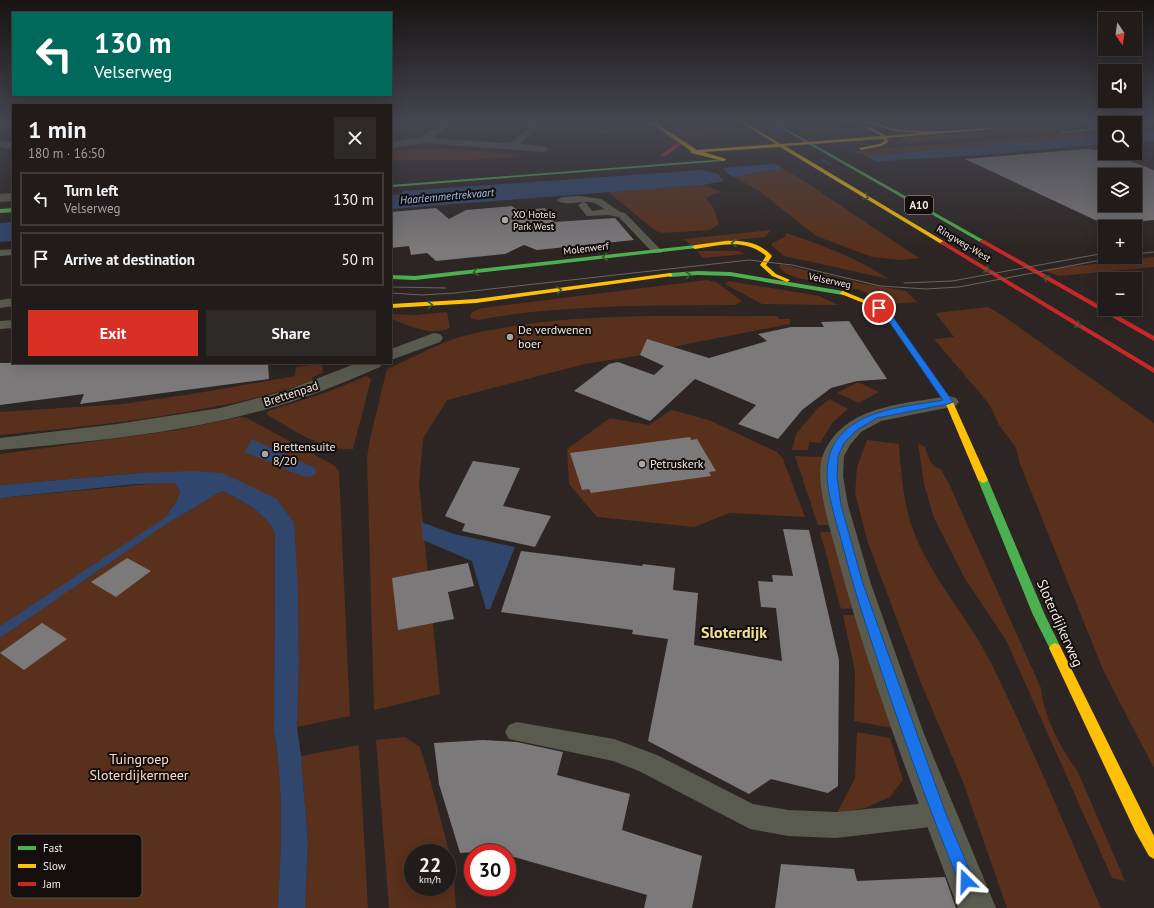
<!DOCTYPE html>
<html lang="en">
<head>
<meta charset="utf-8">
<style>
  :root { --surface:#211c1a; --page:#2d2927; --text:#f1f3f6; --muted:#a2a1a2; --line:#3e3a39; --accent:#d93025 }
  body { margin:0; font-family:"PT Sans",sans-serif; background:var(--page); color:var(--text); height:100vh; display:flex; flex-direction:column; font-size:15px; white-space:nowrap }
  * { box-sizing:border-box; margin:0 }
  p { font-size:13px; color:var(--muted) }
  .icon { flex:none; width:22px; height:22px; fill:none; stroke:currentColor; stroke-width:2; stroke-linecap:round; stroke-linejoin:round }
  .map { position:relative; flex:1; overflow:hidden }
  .side { position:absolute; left:12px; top:104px; width:380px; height:260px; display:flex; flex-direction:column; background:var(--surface); border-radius:0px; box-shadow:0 4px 16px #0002,0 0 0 1px var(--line) }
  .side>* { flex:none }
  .guide { position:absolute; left:12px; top:12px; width:380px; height:84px; border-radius:0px; box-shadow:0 4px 16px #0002,0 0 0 1px var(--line); background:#00695c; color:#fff; overflow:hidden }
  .needle { width:26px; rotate:167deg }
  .buttons { position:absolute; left:1098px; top:12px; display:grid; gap:8px }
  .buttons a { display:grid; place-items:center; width:44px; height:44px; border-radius:0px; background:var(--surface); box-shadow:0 4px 16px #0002,0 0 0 1px var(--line); font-size:20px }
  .speed { position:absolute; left:404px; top:844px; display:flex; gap:8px; font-size:20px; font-weight:700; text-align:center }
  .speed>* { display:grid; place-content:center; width:52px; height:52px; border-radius:50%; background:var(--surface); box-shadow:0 4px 16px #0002,0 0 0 1px var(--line); line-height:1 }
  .speed small { font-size:10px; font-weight:400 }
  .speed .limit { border:6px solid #d22; background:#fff; color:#111 }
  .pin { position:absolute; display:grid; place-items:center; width:34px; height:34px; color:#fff; margin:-17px; border:2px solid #fff; border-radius:50%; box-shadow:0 1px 4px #0007 }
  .me { position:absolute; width:44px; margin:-22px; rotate:338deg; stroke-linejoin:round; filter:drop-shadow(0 0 3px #0008) }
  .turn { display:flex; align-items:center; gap:14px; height:84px; padding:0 16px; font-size:18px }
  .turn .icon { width:52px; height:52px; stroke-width:2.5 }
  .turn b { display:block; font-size:28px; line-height:34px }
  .round { display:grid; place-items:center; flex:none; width:42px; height:42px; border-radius:0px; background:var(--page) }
  .headline { display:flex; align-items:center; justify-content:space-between; height:68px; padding:0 16px }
  h1 { font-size:24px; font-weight:700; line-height:30px }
  .action { display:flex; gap:8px; margin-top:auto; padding:8px 16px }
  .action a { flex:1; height:46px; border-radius:0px; background:var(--accent); color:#fff; font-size:16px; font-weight:700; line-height:46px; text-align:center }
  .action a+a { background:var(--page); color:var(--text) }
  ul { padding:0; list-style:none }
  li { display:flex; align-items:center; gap:12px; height:54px; margin:0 8px 6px; padding:0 8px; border:2px solid var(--line); border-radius:0px }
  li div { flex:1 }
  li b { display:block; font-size:15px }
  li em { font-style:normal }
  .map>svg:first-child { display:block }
</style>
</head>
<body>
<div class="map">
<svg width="1154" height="908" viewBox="0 0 1154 908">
  <rect width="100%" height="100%" fill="#2c2523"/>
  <!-- green -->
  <path fill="#58301b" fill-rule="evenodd" d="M666 122H715L734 133 685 137Z
    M797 122H850L855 124 808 128Z
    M1054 126 1062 129 910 143 899 138Z
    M1105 131V135L862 156 853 151Z
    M433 148 524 155 525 156 471 160H391V151L424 149V150H434Z
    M783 169 798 177 919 258 902 260 872 257 816 236 758 190 734 177Z
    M702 185 723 192 714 194 706 198 714 209 719 224 710 230 663 233 656 231 608 192Z
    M771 230 765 237 691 245 684 239Z
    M786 233C823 245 857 258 889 279L784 256 772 246V243L785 237Z
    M697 251H739L746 254 703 258Z
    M1154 257V267L1059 276 1042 270Z
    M780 264 864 284 906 291 917 302 891 304 860 290 797 278 785 273 779 267Z
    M707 280 716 282 742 301 735 305C649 306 563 304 478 320L472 319 470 316 472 312 482 308Z
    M728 281 819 296 838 305 762 304 725 284Z
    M988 307 1002 315 1154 423V768L1104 672 1020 464 1016 448 999 425 989 404 934 339 954 337 935 313Z
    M447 312 450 328C431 337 408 325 391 319V314L415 315Z
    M777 316 779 319H790V324L687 344 637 356 585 364 447 400 423 439 419 484 440 694 374 710 367 458 370 438 387 369C408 360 429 348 451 340 471 333 493 330 513 326 600 312 689 317 777 316Z
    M322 363 323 372 312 378 313 382C280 391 247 401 213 407 143 421 71 428 0 435V412L122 404 192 394 295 376 296 367Z
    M366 376 371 379 353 449C322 451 292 429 266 414L268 411 328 392Z
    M858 382 879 392 859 403 837 393Z
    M830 399 848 409 833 422 820 443 809 442 808 450H792L796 434 818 408Z
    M671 410 709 420 777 452 783 459 805 517 730 513 694 527 597 517 569 484 567 449 610 418 649 425Z
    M240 417 247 418 335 466 339 471 350 716 297 727 299 662 298 591 277 499 141 473 0 485V454L178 430Z
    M867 440 899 444C901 472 903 502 913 530 931 578 968 617 991 663 1030 742 1065 827 1101 908H1007L963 782 921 683 868 543 855 493 857 467Z
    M918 443 925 447C928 456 930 467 941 469L950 486 1041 688C1043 715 1061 749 1077 770L1125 881 1112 878 1006 640 964 577 934 518 924 484Z
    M795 456 825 457 832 525H818Z
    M160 483H175L180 491 177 501 168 513 170 522 222 491C243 501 263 511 275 532L274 730C284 791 281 847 278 908H0V498Z
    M820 532H834L857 608 841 609Z
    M843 615H860L898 729 854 721 855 671Z
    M857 732 890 738 903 780 890 797 865 808 837 813 855 778Z
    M405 737 420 747 431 783 453 866 456 908H389L376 740ZM413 853H447V887H413Z
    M359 745 368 908H305L308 844 301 756Z"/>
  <!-- water -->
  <path fill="#30466d" d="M1154 131V141L1135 142V132Z
    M1105 135V144L980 155 865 162 774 170 734 177 728 174 723 168Z
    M702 170 718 174 724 181 702 185 392 209 403 191Z
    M13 222V241L0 242V223Z
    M252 439 315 468 316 473 311 477 302 476 245 452Z
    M194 471 223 473 277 499 294 523 298 591 299 662 297 727 301 756 308 844 305 908H278C281 847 284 791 274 730L275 532C263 511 243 501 222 491L170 522 168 513 177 501 180 491 175 483 136 484 0 498V485L141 473Z
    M421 522 454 534 515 547 490 609H486L472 561 423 540Z"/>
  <!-- pier -->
  <path fill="#2c2523" d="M863 154 879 163 835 167 821 158Z
    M818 158 833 167 786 171 773 162Z"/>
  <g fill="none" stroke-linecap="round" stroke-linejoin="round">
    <!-- stream -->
    <path fill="#30466d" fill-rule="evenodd" d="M178 509 181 510 183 512 181 514 4 635 0 637V626Z"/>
    <!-- canal -->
    <path fill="#30466d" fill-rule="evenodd" d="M442 191 449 193 451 197 449 201 391 207V195Z"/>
  </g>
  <!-- building -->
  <path fill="#7c797a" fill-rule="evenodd" d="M1087 149 1103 151 1154 170V220L1115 224 1095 220 965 159ZM1105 175H1135V205H1105Z
    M512 206 519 211 545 208 554 222 615 218 634 240 537 250 524 245 505 254 436 261 427 253 411 255 409 246 391 248V212L436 208 449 219 466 210Z
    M849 321 887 379 857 381 831 388 802 410 778 439 738 424 756 405 695 379 650 421 574 391 609 364 618 362 654 375 664 366 640 355 647 339 709 358 767 341 758 334 791 327H824L821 322Z
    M0 363H268L269 379 80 404 84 394 0 405Z
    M690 437 691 440 697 439 716 471 709 472 711 476 591 493 589 489 582 490 570 453Z
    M473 461 520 468 503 506 551 516 535 547 462 531 465 524 445 516Z
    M783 529 809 530 839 660 838 786 828 793 771 779 749 794 648 741 668 639 632 634 633 630 501 612 521 551 642 566 643 564 675 568 673 590 698 593 694 645 782 661 776 608 761 607 758 581 773 582 772 575 793 576Z
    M127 558 151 571 116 597 91 582Z
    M468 563 474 586 448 592 454 619 398 630 392 578Z
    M42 623 67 639 24 670 0 653Z
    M483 740 517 742 563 752 557 775 630 794 622 830 702 856 692 908H644L647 895 507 855V853L492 851 460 853 439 784 434 743Z
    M781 864 854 869 857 881 945 877 956 908H775Z"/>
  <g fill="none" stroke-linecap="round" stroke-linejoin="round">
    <!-- lane -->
    <path fill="#5a5b4f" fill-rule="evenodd" d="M536 122H544L515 148H509V144Z
      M608 122H616L606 134H600L599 132Z
      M579 196 601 199 620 212 625 213 662 251 661 253H653L619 217 608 215 587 216 578 205 583 202 586 203 592 211 605 209C601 207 597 203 591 202 582 200 564 207 557 200L562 197Z
      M13 249V255L0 256V250Z
      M13 298V306L0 308V300Z
      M13 320V328L0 329V321Z
      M517 722 614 739 657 755 753 804 788 810 836 812 939 802 948 805 952 814 948 823 939 826 836 838 788 836 750 829 639 771 613 761 509 739 505 732 509 725Z"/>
    <!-- street -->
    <path fill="#5a5b4f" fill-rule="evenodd" d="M443 122H454L433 138 544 146 549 149 544 152 425 143 391 148V142L422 137Z
      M0 141 13 143V149L0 147Z
      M13 193V201L0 202V194Z
      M434 333 440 334 443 338 440 342 391 360V349Z
      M357 363H382L380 367C341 384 301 400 260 411 176 434 87 442 0 450V438L117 424 220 408 288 390Z
      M949 396 956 398 959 402 956 406 881 421 861 432 850 445 844 456 843 476 848 505 871 584 924 734 996 908H958C913 789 867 670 835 547 829 525 814 476 823 455 843 405 904 404 949 396Z"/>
    <!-- fast -->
    <path fill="#4caf50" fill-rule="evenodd" d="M770 122H774L985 241 980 242Z
      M1105 127V129L1062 133 1060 132Z
      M726 159 724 161 391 187V185Z
      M13 208V212L0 213V209Z
      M695 245 698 247 697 248 415 280 391 279V275L415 276Z
      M698 271 730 272 843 291 846 293 843 295 730 276 698 275 670 277 667 275 670 273Z
      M983 477 988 480 1045 615 1061 648 1059 651 1055 653 1051 651 1033 615 978 480Z"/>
    <!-- slow -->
    <path fill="#ffc107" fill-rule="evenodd" d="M650 122H654L697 150 776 144 740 122H744L781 144 882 136 867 128 868 126 886 136 923 133 895 131 865 122C876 122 885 127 895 129 927 134 959 130 991 128L993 129 887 138 888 142 882 146 861 150 859 148 879 144 885 141 883 139 785 146 945 242 946 243 943 245 780 147 704 152 726 159 724 161 691 153V151Z
      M725 241C743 240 759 242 772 256L766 265 776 274 790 280 787 282 772 276 760 265 766 256C746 238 719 245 695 249L692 247 695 245Z
      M670 273 672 274V276L476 303 391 308V304L476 299Z
      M843 291 870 302 892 318 953 402 988 480 986 482 983 483 978 480 945 402 888 320 866 304 841 294 840 293Z
      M1055 643 1059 645 1061 648 1154 836V859L1149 856 1135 831 1049 648 1051 645Z"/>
    <!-- jam -->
    <path fill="#c62828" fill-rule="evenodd" d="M1068 122H1081L991 130 989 129Z
      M1154 123V125L1135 127V125Z
      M677 143 681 144 666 156H662V154Z
      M980 240H984L1154 336V341L980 242Z
      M943 241 1154 368V373L941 244 940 243Z"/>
    <!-- tram -->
    <path stroke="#68655e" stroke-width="1" d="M1135 254 1154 252
      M904 283 952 281 1105 253
      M391 287 446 288
      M391 293 422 295 455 293 749 260 792 265 880 286 926 289 959 287 1117 257"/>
  </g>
  <!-- one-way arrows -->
  <defs><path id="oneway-chevron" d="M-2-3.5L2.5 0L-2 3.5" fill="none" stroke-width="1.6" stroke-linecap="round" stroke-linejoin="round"/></defs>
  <g stroke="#305f2e">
    <use href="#oneway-chevron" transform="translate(866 197) rotate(31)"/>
    <use href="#oneway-chevron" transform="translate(734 243) rotate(178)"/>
    <use href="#oneway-chevron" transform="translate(605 257) rotate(173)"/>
    <use href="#oneway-chevron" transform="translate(987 270) rotate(31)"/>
    <use href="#oneway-chevron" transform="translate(476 272) rotate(173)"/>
    <use href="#oneway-chevron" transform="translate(688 275) rotate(-6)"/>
    <use href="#oneway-chevron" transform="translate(1046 278) rotate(-150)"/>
    <use href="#oneway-chevron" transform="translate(559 290) rotate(-7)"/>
    <use href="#oneway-chevron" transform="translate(430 305) rotate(-5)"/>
    <use href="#oneway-chevron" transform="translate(1078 325) rotate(31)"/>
  </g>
  <!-- sky -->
  <linearGradient id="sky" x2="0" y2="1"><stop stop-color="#181413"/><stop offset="0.49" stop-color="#454650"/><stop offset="1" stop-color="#454650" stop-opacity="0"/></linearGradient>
  <rect width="1154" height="249" fill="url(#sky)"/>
  <!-- route -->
  <path fill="#1a73e8" stroke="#114b97" d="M876 306H881L893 317 953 402 948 404 877 418 857 430 844 443 838 456 837 476 841 505 863 584 946 814 974 881 972 887 966 889 961 887C925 800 894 711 865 622 855 592 847 562 839 532 834 514 828 495 827 476 827 463 829 452 836 441 859 408 907 407 943 400L888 320 876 309Z"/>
  <!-- markers -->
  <g fill="#aca4a1" stroke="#140f0c" stroke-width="1.5">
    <circle cx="505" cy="220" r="4"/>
    <circle cx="510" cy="337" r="4"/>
    <circle cx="265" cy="454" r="4"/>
    <circle cx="642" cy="464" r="4"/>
  </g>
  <g text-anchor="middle" stroke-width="4" stroke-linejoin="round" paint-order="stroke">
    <!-- far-poi labels -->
    <g font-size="10" fill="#f1e9e5" stroke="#140f0c" text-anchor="start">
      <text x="513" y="218">XO Hotels<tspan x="513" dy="12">Park West</tspan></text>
    </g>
    <!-- far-street labels -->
    <g font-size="10" fill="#f1e9e5" stroke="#140f0c">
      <text transform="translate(964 243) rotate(31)" y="4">Ringweg-West</text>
      <text transform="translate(586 248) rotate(-7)" y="4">Molenwerf</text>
      <text transform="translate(830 280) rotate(12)" y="4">Velserweg</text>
    </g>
    <!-- far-water labels -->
    <g font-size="11" font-style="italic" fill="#a1c3fa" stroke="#140f0c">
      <text transform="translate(447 196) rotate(-5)" y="4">Haarlemmertrekvaart</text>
    </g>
    <!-- shield labels -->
    <rect fill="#140f0c" stroke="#afa8a4" stroke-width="1" x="905" y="196" width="28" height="18" rx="3"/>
    <g font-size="11" font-weight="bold" fill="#f1e9e5">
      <text x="919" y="209">A10</text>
    </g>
    <!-- poi labels -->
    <g font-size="12" fill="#f1e9e5" stroke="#140f0c" text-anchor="start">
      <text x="518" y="334">De verdwenen<tspan x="518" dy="14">boer</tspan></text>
      <text x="273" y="451">Brettensuite<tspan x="273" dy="14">8/20</tspan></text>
      <text x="650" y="468">Petruskerk</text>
    </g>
    <!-- street labels -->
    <g font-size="12" fill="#f1e9e5" stroke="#140f0c">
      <text transform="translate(291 394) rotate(-18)" y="4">Brettenpad</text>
    </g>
    <!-- near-street labels -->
    <g font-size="14" fill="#f1e9e5" stroke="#140f0c">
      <text transform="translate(1060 623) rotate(66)" y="5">Sloterdijkerweg</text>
    </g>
    <!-- near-park labels -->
    <g font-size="14" fill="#fbd9c9" stroke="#140f0c">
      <text x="139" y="764">Tuingroep<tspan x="139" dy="16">Sloterdijkermeer</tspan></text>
    </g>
    <!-- near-neighbourhood labels -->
    <g font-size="16" font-weight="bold" fill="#eee192" stroke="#140f0c">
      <text x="734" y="638">Sloterdijk</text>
    </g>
  </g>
  <!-- legend -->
  <rect x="10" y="834" width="132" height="64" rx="6" fill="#140f0c" stroke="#56504d" stroke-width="1"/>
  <rect x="18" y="846" width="18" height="4" fill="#4caf50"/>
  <rect x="18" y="864" width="18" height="4" fill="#ffc107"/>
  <rect x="18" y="882" width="18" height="4" fill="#c62828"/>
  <g font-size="11" fill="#f1e9e5">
    <text x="43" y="852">Fast</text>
    <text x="43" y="870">Slow</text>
    <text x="43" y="888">Jam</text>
  </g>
</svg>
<div class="buttons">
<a><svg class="needle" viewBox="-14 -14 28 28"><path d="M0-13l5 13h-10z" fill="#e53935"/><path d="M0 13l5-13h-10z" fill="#a2a1a2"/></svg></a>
<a><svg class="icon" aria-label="sound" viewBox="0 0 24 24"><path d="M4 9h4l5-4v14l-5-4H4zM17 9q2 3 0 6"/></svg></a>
<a><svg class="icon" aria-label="search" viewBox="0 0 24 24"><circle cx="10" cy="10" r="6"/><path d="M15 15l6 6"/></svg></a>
<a><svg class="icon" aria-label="layers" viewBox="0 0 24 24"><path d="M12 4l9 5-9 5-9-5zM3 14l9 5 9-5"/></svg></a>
<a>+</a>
<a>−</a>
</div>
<div class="speed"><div>22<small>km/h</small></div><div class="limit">30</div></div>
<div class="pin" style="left:879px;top:308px;background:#d93025"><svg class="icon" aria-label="arrive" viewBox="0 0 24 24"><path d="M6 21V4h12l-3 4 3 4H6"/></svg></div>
<svg class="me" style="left:966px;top:881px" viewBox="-20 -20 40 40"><path d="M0-17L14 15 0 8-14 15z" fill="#1a73e8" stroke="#fff" stroke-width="4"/></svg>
<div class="guide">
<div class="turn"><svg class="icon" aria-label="left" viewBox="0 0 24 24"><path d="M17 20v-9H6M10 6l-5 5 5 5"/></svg><div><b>130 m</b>Velserweg</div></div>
</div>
<section class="side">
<div class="headline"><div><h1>1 min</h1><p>180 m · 16:50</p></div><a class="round"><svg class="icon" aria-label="close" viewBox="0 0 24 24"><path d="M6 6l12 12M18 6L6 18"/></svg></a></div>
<ul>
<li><svg class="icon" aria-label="left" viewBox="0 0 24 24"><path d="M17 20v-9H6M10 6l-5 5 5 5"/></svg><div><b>Turn left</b><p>Velserweg</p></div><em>130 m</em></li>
<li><svg class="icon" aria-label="arrive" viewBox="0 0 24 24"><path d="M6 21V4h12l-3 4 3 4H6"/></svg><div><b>Arrive at destination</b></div><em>50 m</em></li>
</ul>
<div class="action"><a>Exit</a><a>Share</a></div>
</section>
</div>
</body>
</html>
